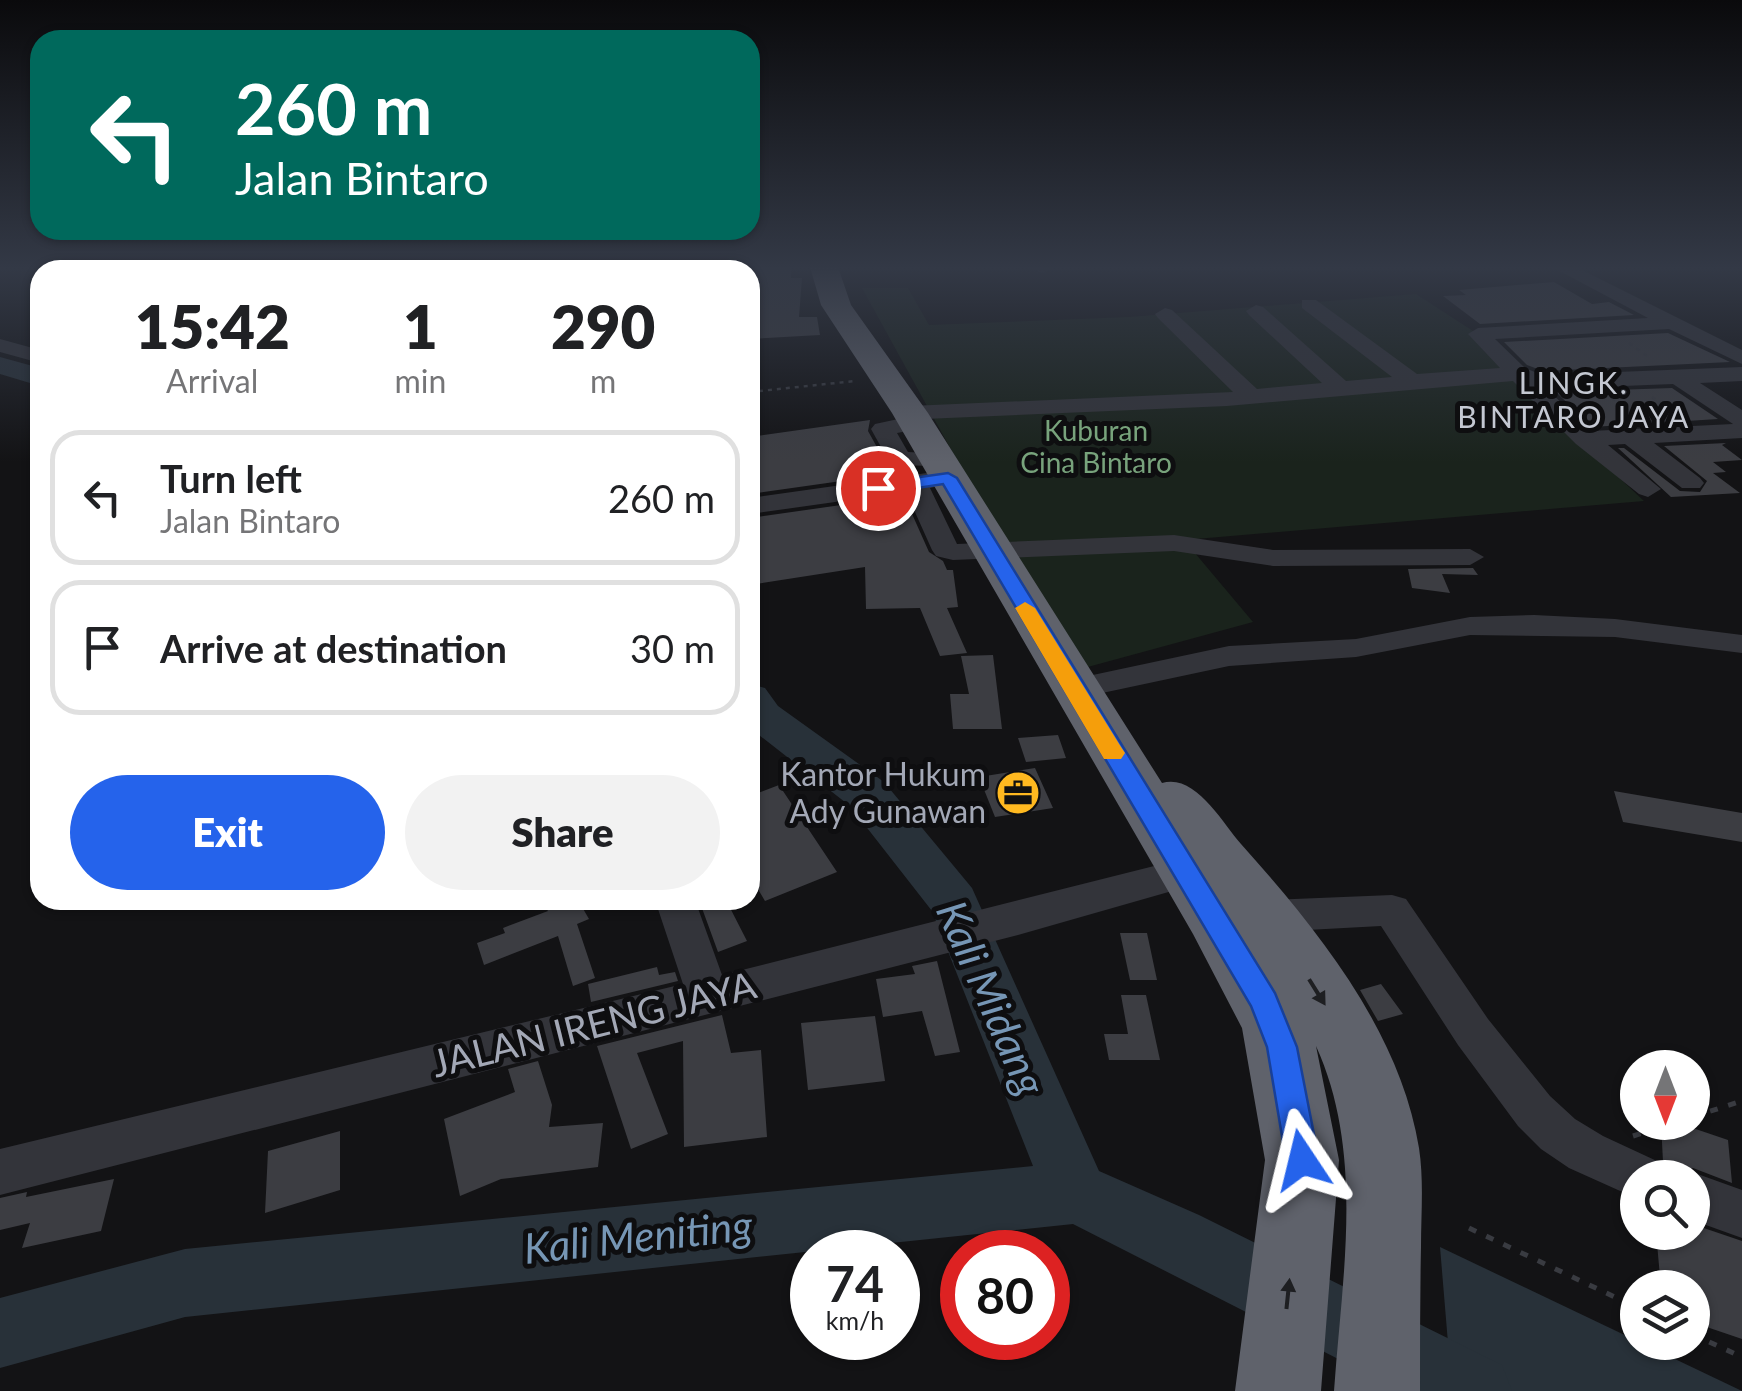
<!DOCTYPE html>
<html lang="en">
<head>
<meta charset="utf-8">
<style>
  :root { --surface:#fff; --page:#f2f2f2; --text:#202124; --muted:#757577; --line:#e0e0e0; --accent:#2563eb }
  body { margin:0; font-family:Lato,sans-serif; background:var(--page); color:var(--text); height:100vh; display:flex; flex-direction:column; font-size:38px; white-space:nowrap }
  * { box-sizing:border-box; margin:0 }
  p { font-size:32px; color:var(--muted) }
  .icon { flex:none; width:55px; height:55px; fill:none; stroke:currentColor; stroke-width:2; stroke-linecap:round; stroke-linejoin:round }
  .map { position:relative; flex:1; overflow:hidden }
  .details { position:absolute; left:30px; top:260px; width:730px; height:650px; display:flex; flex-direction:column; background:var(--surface); border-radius:30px; box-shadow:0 2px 8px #0004 }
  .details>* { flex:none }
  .top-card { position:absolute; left:30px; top:30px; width:730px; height:210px; border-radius:30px; box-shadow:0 2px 8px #0004; background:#00695c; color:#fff; overflow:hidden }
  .needle { width:65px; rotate:180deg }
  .controls { position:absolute; left:1620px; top:1050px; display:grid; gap:20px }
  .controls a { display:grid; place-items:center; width:90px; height:90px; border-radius:50%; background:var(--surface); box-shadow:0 2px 8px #0004; font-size:50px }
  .speed { position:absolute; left:790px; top:1230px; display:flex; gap:20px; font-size:50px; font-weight:700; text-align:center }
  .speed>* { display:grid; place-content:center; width:130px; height:130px; border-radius:50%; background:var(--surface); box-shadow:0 2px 8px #0004; line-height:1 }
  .speed small { font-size:25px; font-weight:400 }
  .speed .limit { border:15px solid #d22; background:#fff; color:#111 }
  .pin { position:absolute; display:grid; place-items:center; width:85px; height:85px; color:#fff; margin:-42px; border:5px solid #fff; border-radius:50%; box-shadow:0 2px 10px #0007 }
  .me { position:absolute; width:110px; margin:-55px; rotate:350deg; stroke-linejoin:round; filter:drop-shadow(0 0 8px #0008) }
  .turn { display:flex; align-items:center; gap:35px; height:210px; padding:0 40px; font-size:45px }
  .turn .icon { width:130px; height:130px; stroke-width:2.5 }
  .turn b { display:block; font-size:70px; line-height:85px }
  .eta { display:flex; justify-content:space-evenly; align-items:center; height:170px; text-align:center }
  .eta b { font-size:60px; font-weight:800; line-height:70px }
  .action { display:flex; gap:20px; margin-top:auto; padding:20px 40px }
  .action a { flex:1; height:115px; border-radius:60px; background:var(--accent); color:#fff; font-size:40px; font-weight:800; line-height:115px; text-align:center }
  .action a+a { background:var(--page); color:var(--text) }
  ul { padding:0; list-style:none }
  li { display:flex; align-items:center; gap:30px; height:135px; margin:0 20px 15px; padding:0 20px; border:5px solid var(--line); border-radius:30px }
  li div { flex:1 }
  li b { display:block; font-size:38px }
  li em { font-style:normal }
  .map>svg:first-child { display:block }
</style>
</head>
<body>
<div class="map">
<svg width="1742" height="1391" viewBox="0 0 1742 1391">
  <rect width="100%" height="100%" fill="#131315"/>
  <!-- green -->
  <path fill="#1a231c" d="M862 288H908L929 325 1129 317 1416 294 1473 331 1484 351 1644 501 1184 540 1253 622 1073 671Z"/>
  <!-- water -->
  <path fill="#283139" d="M1440 1247 1742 1391H1452Z"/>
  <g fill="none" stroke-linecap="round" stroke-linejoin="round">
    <!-- river -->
    <path fill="#283139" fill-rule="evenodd" d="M0 357 40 368V386L0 374Z
      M750 684 765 688 778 706 884 782 972 888 1099 1171 1199 1215 1502 1365 1512 1391H1401L1073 1224 185 1317 0 1368V1298L185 1249 1033 1166 932 911 850 806 750 728Z"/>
  </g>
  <!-- building -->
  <path fill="#3c3d42" d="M750 267 791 268V278H802L799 317H817L820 335 750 339Z
    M1554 282 1592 304 1609 302 1634 315 1480 324 1443 296 1466 295 1459 290Z
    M1668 333 1730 362 1543 371 1527 365 1504 342Z
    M1672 388 1718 419 1592 427 1556 392Z
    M870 420 868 431 888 467 898 473 750 494V437Z
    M1726 443 1722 445 1742 460 1713 462 1726 472 1713 473 1740 493 1671 497 1618 448H1624L1680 491 1700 492 1707 481 1664 446Z
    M904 496 929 552 943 561 947 570H953L958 607 947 608 967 653 940 656 920 608 866 609 865 567 750 585V518Z
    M1473 568 1478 575 1442 574 1450 593 1412 588 1408 569Z
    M993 655 1002 729H953L950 694H969L961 656Z
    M1058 735 1066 758 1026 762 1018 738Z
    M1035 768 1053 808 995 817 979 777Z
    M779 785 837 872 765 901 750 876V796Z
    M1614 791 1742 813V842L1623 822Z
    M564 900H578L589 919 577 924 595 978 573 986 558 936 484 965 477 943 505 933 503 928 548 911 546 908Z
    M699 900H726L747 941 718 952Z
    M1120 933H1147L1157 980H1130Z
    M937 961 960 1052 935 1056 922 1011 883 1017 876 979 915 974 912 966Z
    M657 967 659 975 675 972 678 981 591 1002 588 984Z
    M1381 984 1403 1014 1378 1021 1360 990Z
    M1121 995H1146L1160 1060H1109L1104 1034H1128Z
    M722 1015 731 1053 761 1050 767 1137 684 1147 683 1041 637 1053 668 1134 631 1149 597 1046Z
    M875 1016 885 1081 808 1090 801 1023Z
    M538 1061 552 1105 549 1127 603 1123 598 1167 501 1179 460 1196 444 1119 515 1092 508 1069Z
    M1661 1122H1675L1728 1140 1732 1183 1693 1168 1670 1178 1663 1162Z
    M340 1131V1190L265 1213 268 1151Z
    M114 1179 101 1231 22 1248 30 1223 0 1230V1198L27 1192 26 1197Z
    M1692 1224 1742 1241V1339L1692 1322V1288H1661L1656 1232H1692Z"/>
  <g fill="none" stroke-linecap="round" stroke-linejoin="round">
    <!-- path-far1 -->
    <path stroke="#393b41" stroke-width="2.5" stroke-dasharray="4 5" stroke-linecap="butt" d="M1629 343 1650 358
      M750 392 855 381
      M1652 397 1676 415
      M1612 398 1636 417"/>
    <!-- path -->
    <path stroke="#393b41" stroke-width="5" stroke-dasharray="8 11" stroke-linecap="butt" d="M1692 1117 1742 1101
      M1633 1136 1676 1122
      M1469 1228 1638 1308
      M1692 1334 1742 1357"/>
    <!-- minor -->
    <path fill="#33343a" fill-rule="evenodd" d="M1026 267H1052L1043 273Z
      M1552 267H1576L1742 350V364L1669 329 1495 339 1525 368 1542 375 1742 367V381L1700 383 1742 410V438L1654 443 1700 478 1704 483 1700 488H1682L1625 444 1608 445 1661 489 1648 497 1639 494 1576 444 1513 381 1227 406 924 419 923 428 897 433 908 452 944 454 947 459 935 466 891 465 871 429 875 424 903 418 898 413 910 406 1233 392 1158 318 1155 314 1165 308 1172 310 1257 389 1322 383 1249 315 1246 311 1256 305 1263 307 1346 381 1392 377 1302 308V300H1316L1417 374 1500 368 1468 334 1478 328 1648 318ZM1673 384 1733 424 1591 431 1547 389Z
      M0 339 40 350V363L0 352Z
      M934 472 947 480 943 485 930 488 957 544 1174 535 1273 550 1470 549 1484 557 1470 565 1273 566 1174 551 953 560 936 556 932 550 906 492 750 514V498Z
      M1534 615 1615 619 1742 635V653L1615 637 1470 635 1356 657 1229 666 1074 699 1063 696 1058 689 1063 682 1074 679 1229 646 1356 639 1470 617Z
      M1186 858 1200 863 1205 873 1200 883 1018 935 0 1195V1149L683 984 655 900H695L722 975Z
      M1392 895 1406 899 1488 1019 1550 1096 1575 1119 1603 1136 1659 1162 1666 1178H1638V1199L1569 1168 1541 1149 1518 1126 1458 1045 1381 926 1268 932 1254 927 1248 916 1254 905 1268 900Z
      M1692 1172 1742 1190V1238L1692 1220V1178H1679Z"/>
    <!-- highway -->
    <path fill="#5f626b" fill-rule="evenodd" d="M810 267H838L851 305 928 413 1162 783C1195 773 1222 822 1241 844 1317 929 1400 1031 1419 1148 1424 1181 1421 1214 1421 1247 1420 1295 1420 1343 1420 1391H1334C1342 1276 1365 1154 1316 1046L1339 1160 1321 1391H1235L1265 1160 1242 1028 1193 934 892 413 821 305Z"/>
  </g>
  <!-- one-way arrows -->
  <defs><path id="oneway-solid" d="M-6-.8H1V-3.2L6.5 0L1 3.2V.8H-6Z" transform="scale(2.5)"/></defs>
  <g fill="#1e1f22">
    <use href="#oneway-solid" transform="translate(1317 992) rotate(58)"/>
    <use href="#oneway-solid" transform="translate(1288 1294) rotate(-84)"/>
  </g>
  <!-- sky -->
  <linearGradient id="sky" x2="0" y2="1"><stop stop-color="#0a0a0c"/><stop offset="0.58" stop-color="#333946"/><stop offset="1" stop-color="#333946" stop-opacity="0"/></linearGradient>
  <rect width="1742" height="462" fill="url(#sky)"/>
  <!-- route -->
  <path fill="#2563eb" stroke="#184099" stroke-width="2.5" d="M948 473 957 478 1275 993 1297 1047 1319 1160 1314 1171 1302 1176 1291 1171 1286 1160 1267 1047 1251 1006 943 484 878 494 869 488 878 483Z"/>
  <!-- slow -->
  <path fill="#f59e0b" d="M1025 602 1035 608 1121 747 1125 753 1121 759H1104L1015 608Z"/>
  <!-- icons -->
  <defs>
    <symbol id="office-disc" viewBox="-11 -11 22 22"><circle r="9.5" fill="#ffb920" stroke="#0e0e10"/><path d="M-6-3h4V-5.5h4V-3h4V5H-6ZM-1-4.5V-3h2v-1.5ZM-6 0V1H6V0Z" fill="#111"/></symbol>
  </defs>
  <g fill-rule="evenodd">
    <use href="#office-disc" x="993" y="768" width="50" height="50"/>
  </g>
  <g text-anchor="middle" stroke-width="10" stroke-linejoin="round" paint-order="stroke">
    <!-- far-park labels -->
    <g font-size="28" fill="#78a37c" stroke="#0e0e10">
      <text x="1096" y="441">Kuburan<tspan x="1096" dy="32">Cina Bintaro</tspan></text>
    </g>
    <!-- far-neighbourhood labels -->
    <g font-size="30" letter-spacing="2.5" fill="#c4c8d2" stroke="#0e0e10">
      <text x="1574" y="394">LINGK.<tspan x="1574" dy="34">BINTARO JAYA</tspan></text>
    </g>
    <!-- poi labels -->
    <g font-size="32" fill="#a3a8b6" stroke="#0e0e10" text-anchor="end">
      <text x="986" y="786">Kantor Hukum<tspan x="986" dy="37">Ady Gunawan</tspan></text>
    </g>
    <!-- near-street labels -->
    <g font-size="38" fill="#a3a8b6" stroke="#0e0e10">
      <text transform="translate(594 1025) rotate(-14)" y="13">JALAN IRENG JAYA</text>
    </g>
    <!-- near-water labels -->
    <g font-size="42" font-style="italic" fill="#7696b5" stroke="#0e0e10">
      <text transform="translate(991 998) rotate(66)" y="15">Kali Midang</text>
      <text transform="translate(638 1237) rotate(-6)" y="15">Kali Meniting</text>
    </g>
  </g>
</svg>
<div class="controls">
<a><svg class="needle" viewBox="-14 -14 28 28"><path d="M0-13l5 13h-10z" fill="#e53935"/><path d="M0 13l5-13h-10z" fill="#757577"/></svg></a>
<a><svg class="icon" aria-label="search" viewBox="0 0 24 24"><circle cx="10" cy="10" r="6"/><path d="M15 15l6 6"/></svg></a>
<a><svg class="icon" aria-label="layers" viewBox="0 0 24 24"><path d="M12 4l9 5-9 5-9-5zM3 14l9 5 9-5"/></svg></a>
</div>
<div class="speed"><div>74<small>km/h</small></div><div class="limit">80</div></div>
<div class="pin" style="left:878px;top:488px;background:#d93025"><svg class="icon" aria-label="arrive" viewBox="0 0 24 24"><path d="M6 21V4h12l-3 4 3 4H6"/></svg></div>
<svg class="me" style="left:1302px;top:1160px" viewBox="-20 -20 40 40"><path d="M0-17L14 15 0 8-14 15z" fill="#2563eb" stroke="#fff" stroke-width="4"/></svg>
<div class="top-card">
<div class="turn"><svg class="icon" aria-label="left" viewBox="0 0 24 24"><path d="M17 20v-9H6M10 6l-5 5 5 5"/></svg><div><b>260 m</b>Jalan Bintaro</div></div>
</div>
<section class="details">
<div class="eta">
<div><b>15:42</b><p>Arrival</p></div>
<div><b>1</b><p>min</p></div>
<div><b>290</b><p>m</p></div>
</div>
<ul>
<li><svg class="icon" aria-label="left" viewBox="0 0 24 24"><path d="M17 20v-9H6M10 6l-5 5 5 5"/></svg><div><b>Turn left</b><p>Jalan Bintaro</p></div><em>260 m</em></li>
<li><svg class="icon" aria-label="arrive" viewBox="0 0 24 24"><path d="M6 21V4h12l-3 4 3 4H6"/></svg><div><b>Arrive at destination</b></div><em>30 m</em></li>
</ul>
<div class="action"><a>Exit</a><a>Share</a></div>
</section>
</div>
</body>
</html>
